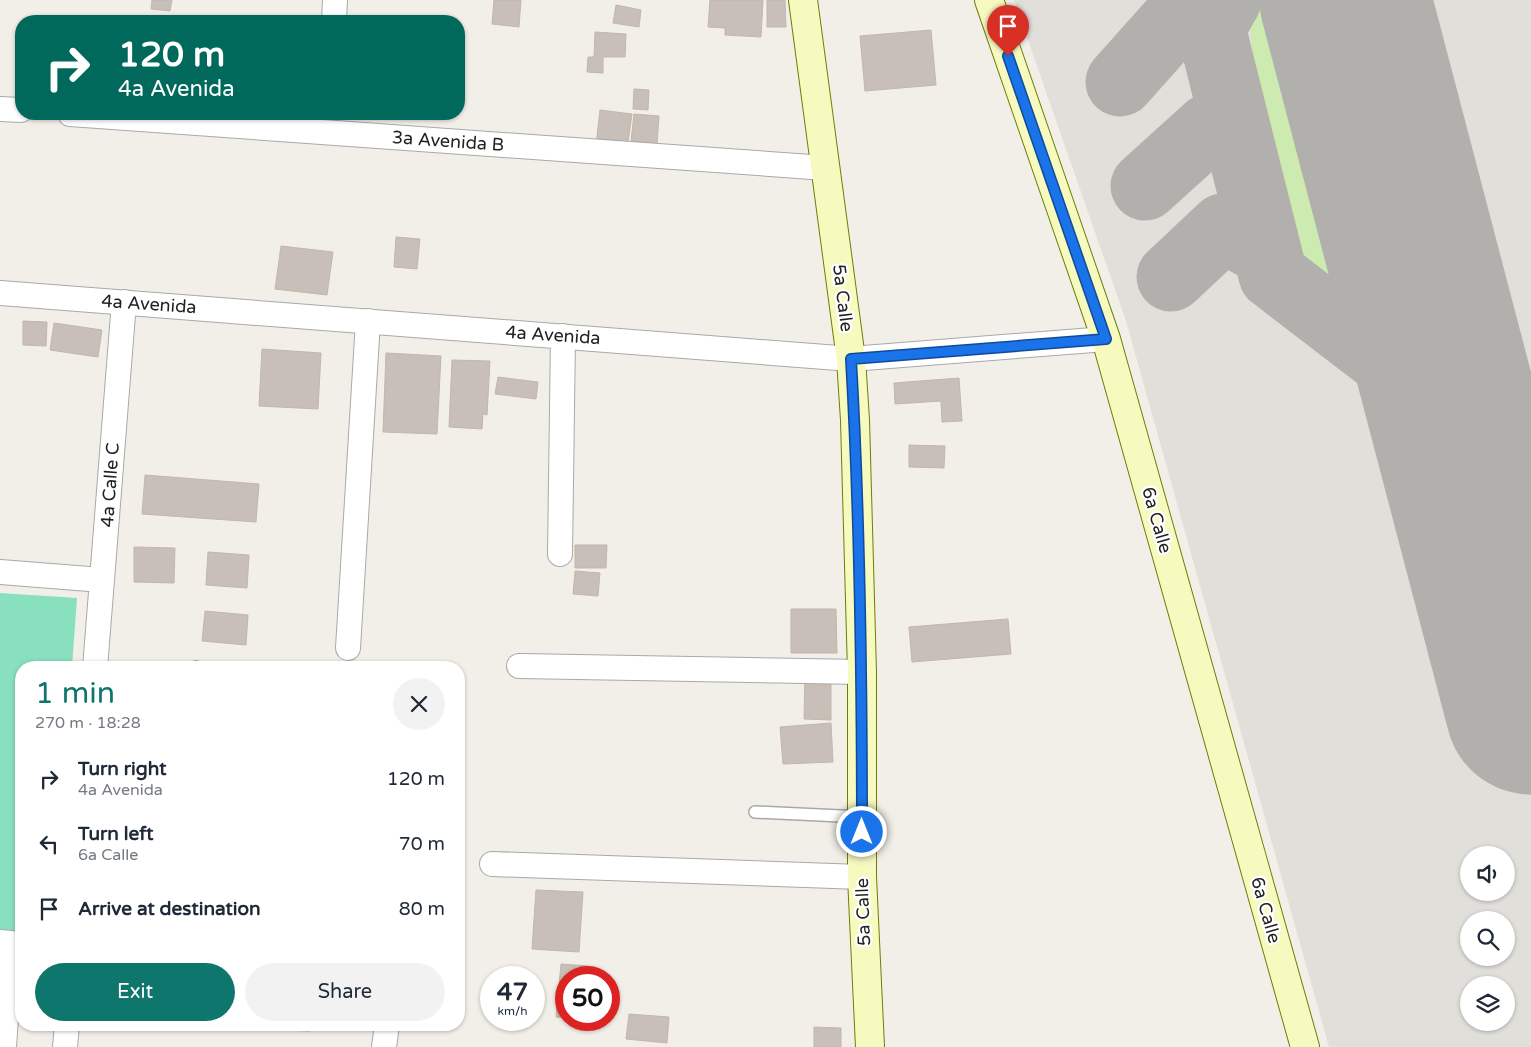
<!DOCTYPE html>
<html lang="en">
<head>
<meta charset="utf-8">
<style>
  :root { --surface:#fff; --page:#f2f2f3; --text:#1f2937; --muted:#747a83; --accent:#0f766e }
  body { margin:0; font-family:"Varela Round",sans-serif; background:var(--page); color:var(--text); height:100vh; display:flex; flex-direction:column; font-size:19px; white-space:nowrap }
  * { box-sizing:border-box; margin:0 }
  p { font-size:16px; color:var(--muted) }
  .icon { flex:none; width:28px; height:28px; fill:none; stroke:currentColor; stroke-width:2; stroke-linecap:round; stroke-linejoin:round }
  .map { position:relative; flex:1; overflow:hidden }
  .panel { position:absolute; left:15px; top:661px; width:450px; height:370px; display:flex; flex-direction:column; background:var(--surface); border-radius:20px; box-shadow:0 1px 4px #0004 }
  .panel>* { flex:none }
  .guide { position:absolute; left:15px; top:15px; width:450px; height:105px; border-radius:20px; box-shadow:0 1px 4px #0004; background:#00695c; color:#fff; overflow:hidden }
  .fabs { position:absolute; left:1460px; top:846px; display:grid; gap:10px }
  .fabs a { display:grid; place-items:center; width:55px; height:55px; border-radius:50%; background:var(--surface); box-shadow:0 1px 4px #0004; font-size:25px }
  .speed { position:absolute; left:480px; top:966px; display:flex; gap:10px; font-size:25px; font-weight:700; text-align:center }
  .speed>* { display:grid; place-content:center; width:65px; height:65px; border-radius:50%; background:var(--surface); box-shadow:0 1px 4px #0004; line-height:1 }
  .speed small { font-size:12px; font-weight:400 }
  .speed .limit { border:8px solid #d22; background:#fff; color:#111 }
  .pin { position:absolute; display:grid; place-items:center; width:42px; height:42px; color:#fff; margin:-51px -21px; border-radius:50% 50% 50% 0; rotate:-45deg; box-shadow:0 0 5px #0007 }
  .pin .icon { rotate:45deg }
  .me { position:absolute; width:55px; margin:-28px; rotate:0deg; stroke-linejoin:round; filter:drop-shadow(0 0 4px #0008) }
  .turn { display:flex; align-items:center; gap:18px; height:105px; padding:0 20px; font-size:22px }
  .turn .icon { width:65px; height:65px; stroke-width:2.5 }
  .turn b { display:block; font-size:35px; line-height:42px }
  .round { display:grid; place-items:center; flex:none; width:52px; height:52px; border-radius:26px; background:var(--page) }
  .headline { display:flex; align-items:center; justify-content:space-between; height:85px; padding:0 20px }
  h1 { font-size:30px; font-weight:600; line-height:38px; color:var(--accent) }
  .primary-button { display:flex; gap:10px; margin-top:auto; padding:10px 20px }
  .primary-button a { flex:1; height:58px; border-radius:30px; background:var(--accent); color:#fff; font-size:20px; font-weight:600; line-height:58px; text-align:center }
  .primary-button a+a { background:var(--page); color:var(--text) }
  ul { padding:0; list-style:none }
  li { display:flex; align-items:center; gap:15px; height:65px; padding:0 20px }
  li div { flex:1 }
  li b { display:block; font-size:19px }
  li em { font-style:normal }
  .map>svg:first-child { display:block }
</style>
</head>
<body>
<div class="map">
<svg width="1531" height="1047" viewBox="0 0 1531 1047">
  <rect width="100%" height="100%" fill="#f2efe9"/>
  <!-- airport -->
  <path fill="#e1dfda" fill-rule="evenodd" d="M1014 0H1531V1047H1329L1126 321ZM1469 855H1506V892H1469ZM1469 920H1506V958H1469ZM1469 985H1506V1022H1469Z"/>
  <!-- grass -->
  <path fill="#cdebb0" d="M1257 0H1316L1391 312 1377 318 1363 317 1346 310 1318 291 1301 270 1255 82 1250 25Z"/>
  <!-- pitch -->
  <path fill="#88e0be" d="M0 593 77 598 72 667 21 668V1012L0 1011Z"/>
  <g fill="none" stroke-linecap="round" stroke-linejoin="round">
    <!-- taxiway -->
    <path stroke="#b1b0ac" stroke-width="69" d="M1227 0 1211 28 1273 275 1454 414
      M1120 82 1177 18 1211 28
      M1145 186 1209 128 1238 138
      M1171 277 1223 228 1267 252"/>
    <!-- runway -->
    <path stroke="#b1b0ac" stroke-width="171" d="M1345 0 1531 709"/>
  </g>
  <!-- building -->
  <path fill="#c7bfb8" stroke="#c4b6ab" d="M152 0H172L170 11 151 9Z
    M494 0H521L519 27 492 24Z
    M710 0H763L761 37 725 35V28L708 27Z
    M767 0H785L786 27H767Z
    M616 5 641 10 639 27 613 23Z
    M931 30 936 85 865 91 860 36Z
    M595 32 626 34 625 57H603V73L587 72 588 57H594Z
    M634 89 649 90 648 110 633 109Z
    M600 110 632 114 627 149 596 145Z
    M634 114 659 116 657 143 631 141Z
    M396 237 420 239 417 269 394 267Z
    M281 246 333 252 327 295 275 289Z
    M23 321 47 322 46 346 23 345Z
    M54 323 102 330 98 357 50 350Z
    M262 349 321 353 318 409 259 406Z
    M386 353 441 356 437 434 383 432Z
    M452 360 490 361 487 415 483 414 482 429 449 427Z
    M498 377 538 382 536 399 495 394Z
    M959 378 962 421 942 422 941 401 895 404 894 383Z
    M909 445 945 446 944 468 909 467Z
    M145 475 259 484 256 522 142 514Z
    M575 545H607L606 568H575Z
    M134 547 175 548 174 583 134 582Z
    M208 552 249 555 247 588 206 585Z
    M575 571 600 573 598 596 573 594Z
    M791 609H836L837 653H791Z
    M205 611 248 615 246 645 202 641Z
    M1008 619 1011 654 912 662 909 627Z
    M805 673 831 674V720L804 719Z
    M831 723 833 762 783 764 780 727Z
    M536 890 583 892 579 952 532 949Z
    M561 964 588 966 587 978H566V1018L556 1017Z
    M629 1014 669 1017 667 1043 626 1039Z
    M145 1025H178V1028Z
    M260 1025H310V1031L260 1029Z
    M814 1027 841 1028V1047H814Z"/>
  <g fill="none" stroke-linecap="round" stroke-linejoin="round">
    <defs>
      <path id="lane" d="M196 668V667
        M755 812 862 817"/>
      <path id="street" d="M334 21 335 0
        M0 109 21 110
        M70 114 826 168
        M0 293 851 359 1106 339
        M560 554 563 336
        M0 572 102 580
        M348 648 368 321
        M519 666 862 672
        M95 668 124 302
        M492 864 862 877
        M0 942 11 943 4 1047
        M65 1047 67 1025
        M384 1047 387 1025"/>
      <path id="secondary" d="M803 0 851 359 855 420 862 672V877L870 1047
        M989 0 1106 339 1305 1047"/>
    </defs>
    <!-- lane casing -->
    <use href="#lane" stroke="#a9a9a9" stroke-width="14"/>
    <!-- street casing -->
    <use href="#street" stroke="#a9a9a9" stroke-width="26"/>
    <!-- secondary casing -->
    <use href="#secondary" stroke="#707d05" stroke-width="30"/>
    <!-- lane -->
    <use href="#lane" stroke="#fff" stroke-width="11"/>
    <!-- street -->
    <use href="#street" stroke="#fff" stroke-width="24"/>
    <!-- secondary -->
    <use href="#secondary" stroke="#f7fabf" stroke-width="28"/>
  </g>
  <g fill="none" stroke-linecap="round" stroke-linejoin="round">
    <defs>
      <path id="route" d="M862 832C862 674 860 516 851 359L1106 339 1008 56"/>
    </defs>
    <!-- route casing -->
    <use href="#route" stroke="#114b97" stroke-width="12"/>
    <!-- route -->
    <use href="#route" stroke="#1a73e8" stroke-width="9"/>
  </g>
  <g text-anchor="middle" stroke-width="4.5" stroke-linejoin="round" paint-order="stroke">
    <!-- street labels -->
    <g font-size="18" fill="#222" stroke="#fff">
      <text transform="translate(448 141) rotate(4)" y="6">3a Avenida B</text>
      <text transform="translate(843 298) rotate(83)" y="6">5a Calle</text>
      <text transform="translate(149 304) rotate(4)" y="6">4a Avenida</text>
      <text transform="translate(553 335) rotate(4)" y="6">4a Avenida</text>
      <text transform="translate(110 485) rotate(-86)" y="6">4a Calle C</text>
      <text transform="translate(1157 520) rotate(74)" y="6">6a Calle</text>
      <text transform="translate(1266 910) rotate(74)" y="6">6a Calle</text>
      <text transform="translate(863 912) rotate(-92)" y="6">5a Calle</text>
    </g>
  </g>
</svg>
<div class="fabs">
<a><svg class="icon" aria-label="sound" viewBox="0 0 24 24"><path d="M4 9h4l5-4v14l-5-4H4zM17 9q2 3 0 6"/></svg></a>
<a><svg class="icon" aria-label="search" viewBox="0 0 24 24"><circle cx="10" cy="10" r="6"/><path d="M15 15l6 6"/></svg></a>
<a><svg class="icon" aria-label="layers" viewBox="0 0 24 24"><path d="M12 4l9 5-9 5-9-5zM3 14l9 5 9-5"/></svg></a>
</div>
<div class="speed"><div>47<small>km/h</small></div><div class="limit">50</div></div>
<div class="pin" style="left:1008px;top:56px;background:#d93025"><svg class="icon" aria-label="arrive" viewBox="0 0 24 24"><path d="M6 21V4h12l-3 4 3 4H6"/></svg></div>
<svg class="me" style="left:862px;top:832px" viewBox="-20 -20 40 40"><circle r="17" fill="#1a73e8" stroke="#fff" stroke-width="3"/><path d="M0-11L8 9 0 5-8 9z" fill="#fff"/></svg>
<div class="guide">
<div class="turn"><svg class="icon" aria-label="right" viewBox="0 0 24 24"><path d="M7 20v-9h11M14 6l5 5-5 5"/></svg><div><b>120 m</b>4a Avenida</div></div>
</div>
<section class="panel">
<div class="headline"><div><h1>1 min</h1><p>270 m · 18:28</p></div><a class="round"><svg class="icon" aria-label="close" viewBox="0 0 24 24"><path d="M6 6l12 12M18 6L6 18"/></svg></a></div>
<ul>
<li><svg class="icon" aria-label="right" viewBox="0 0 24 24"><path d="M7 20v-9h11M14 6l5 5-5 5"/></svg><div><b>Turn right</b><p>4a Avenida</p></div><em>120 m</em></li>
<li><svg class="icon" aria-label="left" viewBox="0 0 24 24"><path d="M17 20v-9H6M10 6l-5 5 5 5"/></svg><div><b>Turn left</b><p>6a Calle</p></div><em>70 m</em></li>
<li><svg class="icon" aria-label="arrive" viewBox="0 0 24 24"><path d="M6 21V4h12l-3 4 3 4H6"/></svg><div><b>Arrive at destination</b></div><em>80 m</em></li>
</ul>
<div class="primary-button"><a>Exit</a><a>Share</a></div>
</section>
</div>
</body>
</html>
